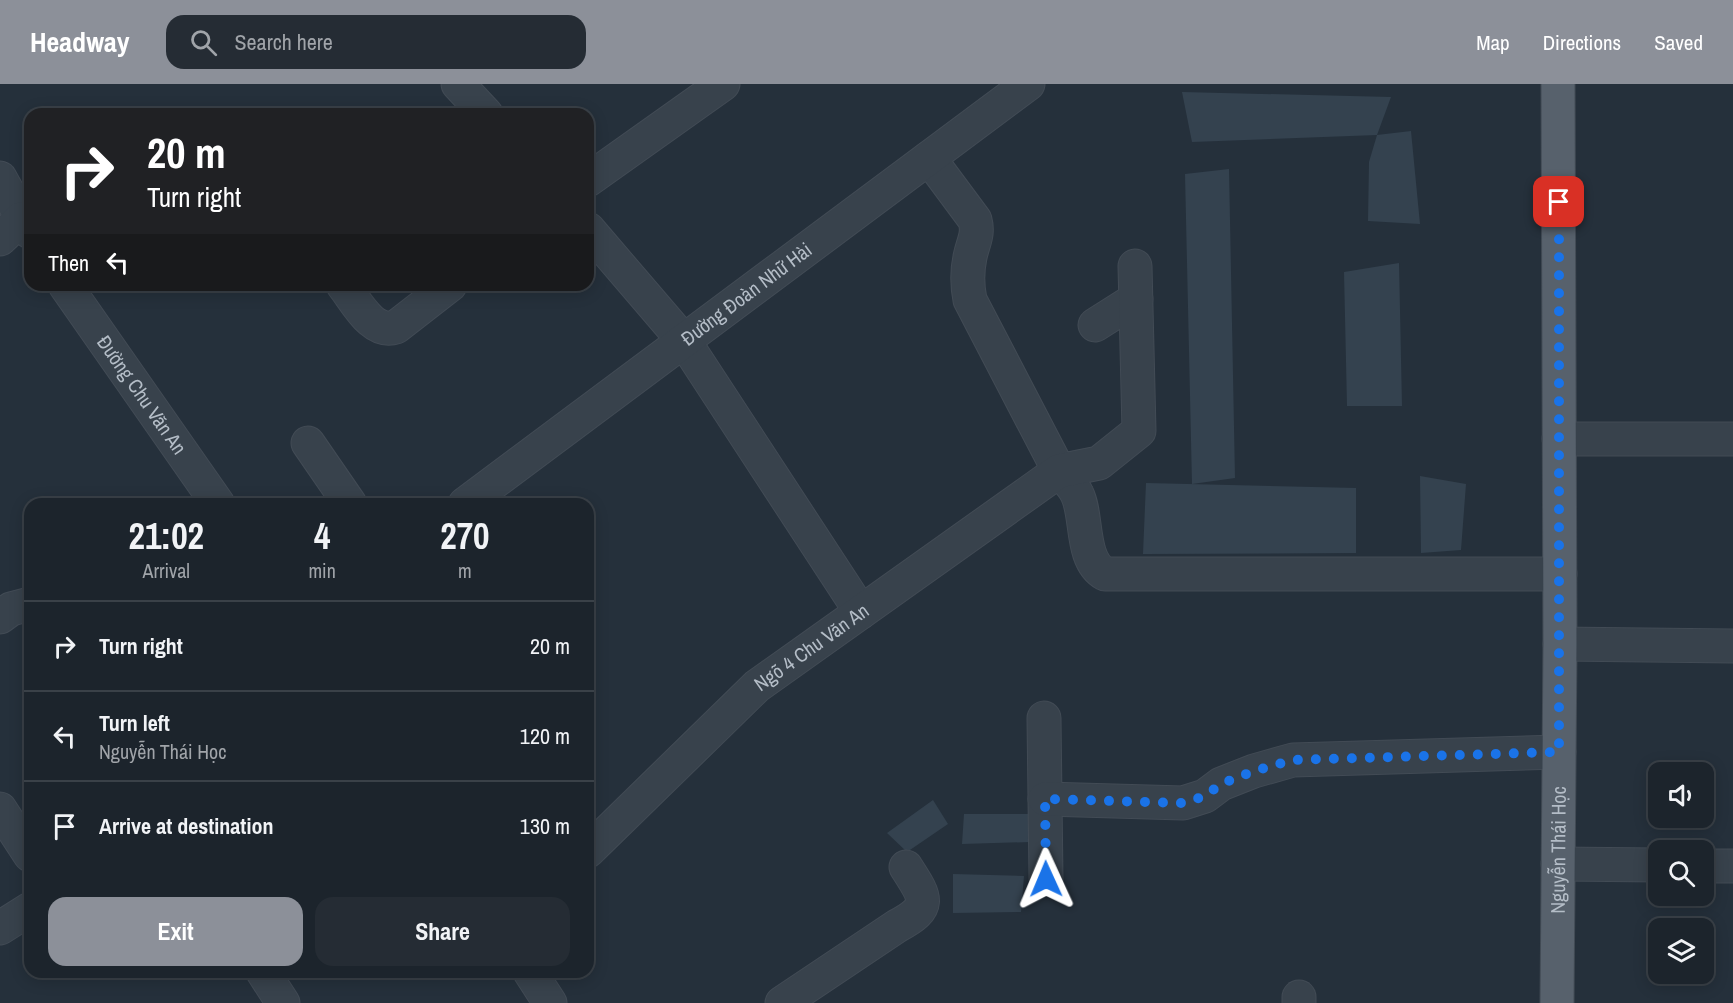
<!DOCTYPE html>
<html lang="en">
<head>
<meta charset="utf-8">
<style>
  :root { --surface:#1c242c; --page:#252c34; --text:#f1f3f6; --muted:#a0a4a9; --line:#3a4148; --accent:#8c9099 }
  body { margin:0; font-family:"Archivo Narrow",sans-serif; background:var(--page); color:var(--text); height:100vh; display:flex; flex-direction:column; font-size:22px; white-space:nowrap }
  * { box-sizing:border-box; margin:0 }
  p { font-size:20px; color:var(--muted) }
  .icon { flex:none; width:33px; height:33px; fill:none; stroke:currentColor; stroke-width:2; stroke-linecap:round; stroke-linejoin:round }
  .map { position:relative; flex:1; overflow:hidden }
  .sheet { position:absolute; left:24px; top:414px; width:570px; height:480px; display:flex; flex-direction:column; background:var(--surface); border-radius:18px; box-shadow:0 3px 15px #0003,0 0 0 2px var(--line) }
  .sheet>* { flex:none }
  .hud { position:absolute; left:24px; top:24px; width:570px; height:183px; border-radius:18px; box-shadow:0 3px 15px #0003,0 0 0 2px var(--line); background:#202124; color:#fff; overflow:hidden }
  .fabs { position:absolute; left:1648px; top:678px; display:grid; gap:12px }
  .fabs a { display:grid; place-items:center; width:66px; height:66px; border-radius:12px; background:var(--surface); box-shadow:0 3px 15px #0003,0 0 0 2px var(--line); font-size:30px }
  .pin { position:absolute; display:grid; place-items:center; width:51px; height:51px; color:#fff; margin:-26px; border-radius:12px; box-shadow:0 3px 9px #0006 }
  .me { position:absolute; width:66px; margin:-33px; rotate:359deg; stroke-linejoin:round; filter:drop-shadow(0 0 4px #0008) }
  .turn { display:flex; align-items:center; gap:21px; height:126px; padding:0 24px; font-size:27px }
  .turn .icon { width:78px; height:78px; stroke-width:2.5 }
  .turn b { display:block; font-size:42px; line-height:51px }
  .then { display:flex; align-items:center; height:57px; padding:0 24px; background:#0003; gap:12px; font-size:22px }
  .eta { display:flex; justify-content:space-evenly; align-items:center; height:102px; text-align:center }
  .eta b { font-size:36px; font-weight:700; line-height:42px }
  .action { display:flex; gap:12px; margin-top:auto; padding:12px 24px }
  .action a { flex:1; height:69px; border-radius:18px; background:var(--accent); color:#fff; font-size:24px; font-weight:700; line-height:69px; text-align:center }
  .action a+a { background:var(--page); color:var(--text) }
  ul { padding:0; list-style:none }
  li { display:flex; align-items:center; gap:18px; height:90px; padding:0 24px; border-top:2px solid var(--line) }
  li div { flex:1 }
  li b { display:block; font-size:22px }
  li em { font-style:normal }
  header { display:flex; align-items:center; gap:36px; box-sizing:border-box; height:84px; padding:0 30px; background:var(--accent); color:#fff }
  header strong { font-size:28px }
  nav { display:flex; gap:33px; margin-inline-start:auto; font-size:21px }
  .search { width:420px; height:54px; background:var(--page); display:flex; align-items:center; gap:15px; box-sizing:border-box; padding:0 21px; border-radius:18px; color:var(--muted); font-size:22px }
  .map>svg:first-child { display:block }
</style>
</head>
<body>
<header>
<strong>Headway</strong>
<div class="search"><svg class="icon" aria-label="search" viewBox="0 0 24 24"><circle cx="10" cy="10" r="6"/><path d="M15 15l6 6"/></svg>Search here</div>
<nav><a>Map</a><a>Directions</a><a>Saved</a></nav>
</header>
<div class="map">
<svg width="1733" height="919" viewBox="0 0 1733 919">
  <rect width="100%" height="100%" fill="#25303b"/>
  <!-- building -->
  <path fill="#34424f" d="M1182 8 1391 13 1377 51 1192 58Z
    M1411 47 1420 140 1368 137 1369 78 1377 51Z
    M1229 85 1235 394 1192 400 1185 90Z
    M1399 179 1402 322H1347L1344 188Z
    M1420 392 1466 400 1461 466 1421 469Z
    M1146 399 1356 404V469L1143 470Z
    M933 716 948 740 907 768 887 749Z
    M964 730H1031L1030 758 962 760Z
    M953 790 1024 792 1021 828 953 829Z"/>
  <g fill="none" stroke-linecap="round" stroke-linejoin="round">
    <defs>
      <g id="minor">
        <path d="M458 0 486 30"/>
        <path d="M929 74 975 136C979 151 973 158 970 173 967 187 967 201 970 216L1059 387C1065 394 1073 401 1077 410 1088 432 1080 476 1105 490H1560"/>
        <path d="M0 94 30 148"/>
        <path d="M588 96 723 0"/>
        <path d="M588 145 684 257 861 528"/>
        <path d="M0 155 21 135"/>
        <path id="s1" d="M65 201 218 420"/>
        <path d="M343 201C356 217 372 251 396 243L450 201"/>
        <path d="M1095 241 1136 215"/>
        <path d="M1559 355H1733"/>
        <path d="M308 359 350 420"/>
        <path id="s2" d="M465 420 1028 0"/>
        <path d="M0 533 11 525 30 520"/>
        <path d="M1560 560 1733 562"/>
        <path d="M1044 634 1046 795"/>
        <path d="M1045 715 1183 719 1205 712 1221 700 1254 687 1293 676 1559 668"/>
        <path d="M0 725 30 771"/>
        <path id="s3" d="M588 767 757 602 1059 387 1099 379 1139 347 1135 182"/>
        <path d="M1558 780 1659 781"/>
        <path d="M1704 782H1733"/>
        <path d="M0 844 30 825"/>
        <path d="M263 888 283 919"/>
        <path d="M530 888 550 919"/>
        <path d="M1299 913V919"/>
        <path d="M782 919 897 842C933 823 926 814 906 783"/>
      </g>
      <g id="major">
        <path id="s4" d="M1557 919 1560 560 1558 0"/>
      </g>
    </defs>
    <!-- minor casing -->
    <use href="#minor" stroke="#424b55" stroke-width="35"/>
    <!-- major casing -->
    <use href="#major" stroke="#424b55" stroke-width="35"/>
    <!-- minor -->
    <use href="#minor" stroke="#38424c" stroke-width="33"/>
    <!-- major -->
    <use href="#major" stroke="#57616c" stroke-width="33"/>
  </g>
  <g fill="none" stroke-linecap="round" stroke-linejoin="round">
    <!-- route -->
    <path stroke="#1a73e8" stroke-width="10" stroke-dasharray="0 18" d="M1046 795 1045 715 1183 719 1205 712 1221 700 1254 687 1293 676 1559 668V118"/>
  </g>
  <g text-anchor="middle" stroke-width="6" stroke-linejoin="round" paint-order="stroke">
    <!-- street labels -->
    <g font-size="20" fill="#b4bdc7" stroke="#1e2730">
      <text dy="7" stroke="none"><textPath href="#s2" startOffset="351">Đường Đoàn Nhữ Hài</textPath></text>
      <text dy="7" stroke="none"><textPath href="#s1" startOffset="134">Đường Chu Văn An</textPath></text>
      <text dy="7" stroke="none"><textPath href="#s3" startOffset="303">Ngõ 4 Chu Văn An</textPath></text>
      <text dy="7" stroke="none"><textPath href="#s4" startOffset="153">Nguyễn Thái Học</textPath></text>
    </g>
  </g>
</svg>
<div class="fabs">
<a><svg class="icon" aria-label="sound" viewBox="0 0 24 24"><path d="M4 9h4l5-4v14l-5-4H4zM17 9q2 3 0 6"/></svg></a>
<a><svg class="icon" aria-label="search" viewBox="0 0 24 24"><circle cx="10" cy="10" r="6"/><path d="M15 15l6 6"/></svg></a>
<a><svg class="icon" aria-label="layers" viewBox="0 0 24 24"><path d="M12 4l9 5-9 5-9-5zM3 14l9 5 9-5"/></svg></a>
</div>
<div class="pin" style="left:1559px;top:118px;background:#d93025"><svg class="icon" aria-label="arrive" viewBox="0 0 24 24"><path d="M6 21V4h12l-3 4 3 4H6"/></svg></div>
<svg class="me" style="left:1046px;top:795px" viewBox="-20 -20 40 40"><path d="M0-17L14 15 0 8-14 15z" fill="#1a73e8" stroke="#fff" stroke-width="4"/></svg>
<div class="hud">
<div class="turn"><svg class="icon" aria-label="right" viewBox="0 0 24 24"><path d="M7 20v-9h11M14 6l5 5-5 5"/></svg><div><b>20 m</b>Turn right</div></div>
<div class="then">Then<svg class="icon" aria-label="left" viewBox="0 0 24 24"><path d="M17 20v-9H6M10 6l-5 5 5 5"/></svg></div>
</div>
<section class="sheet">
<div class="eta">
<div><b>21:02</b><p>Arrival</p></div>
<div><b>4</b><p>min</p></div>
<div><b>270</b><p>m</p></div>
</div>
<ul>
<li><svg class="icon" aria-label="right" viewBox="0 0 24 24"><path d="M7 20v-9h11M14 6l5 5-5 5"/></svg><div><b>Turn right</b></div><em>20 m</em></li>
<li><svg class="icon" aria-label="left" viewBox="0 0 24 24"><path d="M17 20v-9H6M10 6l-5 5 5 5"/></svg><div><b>Turn left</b><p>Nguyễn Thái Học</p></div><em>120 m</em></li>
<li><svg class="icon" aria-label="arrive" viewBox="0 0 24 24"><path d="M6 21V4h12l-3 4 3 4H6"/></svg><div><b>Arrive at destination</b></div><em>130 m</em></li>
</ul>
<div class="action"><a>Exit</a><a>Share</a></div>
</section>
</div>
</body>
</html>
